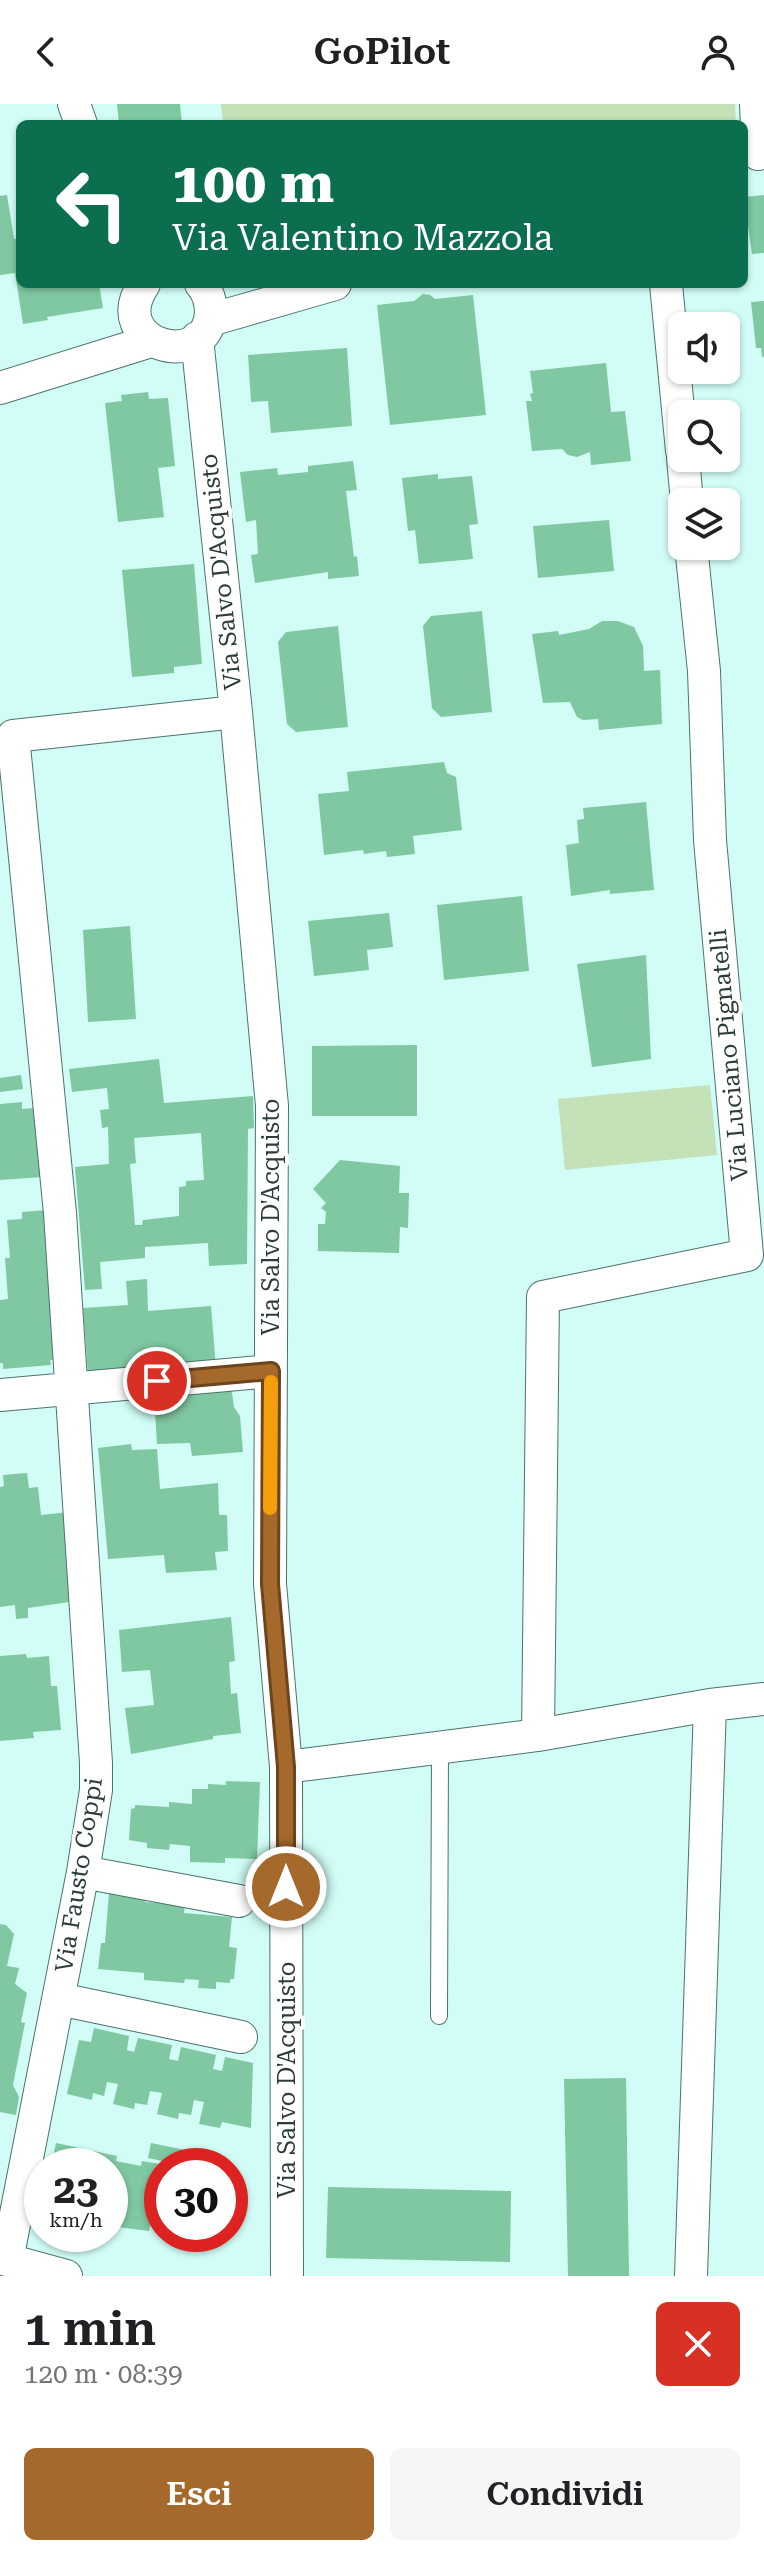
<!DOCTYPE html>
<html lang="it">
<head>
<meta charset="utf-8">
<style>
  :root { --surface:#fff; --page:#f6f6f6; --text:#202124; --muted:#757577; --accent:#a6692c }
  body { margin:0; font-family:"Roboto Serif",serif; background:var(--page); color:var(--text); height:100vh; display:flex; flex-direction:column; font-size:30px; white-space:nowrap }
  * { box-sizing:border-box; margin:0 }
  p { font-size:26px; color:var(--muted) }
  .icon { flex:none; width:44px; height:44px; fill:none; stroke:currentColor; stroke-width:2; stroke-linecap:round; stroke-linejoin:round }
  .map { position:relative; height:2172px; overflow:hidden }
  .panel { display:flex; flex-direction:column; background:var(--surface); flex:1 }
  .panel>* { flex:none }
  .hud { position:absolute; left:16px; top:16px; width:732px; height:168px; border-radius:12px; box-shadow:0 2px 6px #0004; background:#0b6e4f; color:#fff; overflow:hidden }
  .fabs { position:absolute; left:668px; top:208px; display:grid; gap:16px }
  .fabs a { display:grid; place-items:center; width:72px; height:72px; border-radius:12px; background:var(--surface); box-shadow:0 2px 6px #0004; font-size:40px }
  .speed { position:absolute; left:24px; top:2044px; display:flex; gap:16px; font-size:40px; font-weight:700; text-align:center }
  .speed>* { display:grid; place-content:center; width:104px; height:104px; border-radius:50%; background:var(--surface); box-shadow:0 2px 6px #0004; line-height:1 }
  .speed small { font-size:20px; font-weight:400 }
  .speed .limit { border:12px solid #d22; background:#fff; color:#111 }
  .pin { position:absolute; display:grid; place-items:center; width:68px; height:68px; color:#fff; margin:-34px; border:4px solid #fff; border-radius:50%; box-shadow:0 2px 8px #0007 }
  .me { position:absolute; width:88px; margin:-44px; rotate:0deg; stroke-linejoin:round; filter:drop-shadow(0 0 6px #0008) }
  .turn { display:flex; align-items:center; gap:28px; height:168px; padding:0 24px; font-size:36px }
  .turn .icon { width:104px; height:104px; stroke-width:2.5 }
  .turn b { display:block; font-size:56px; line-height:68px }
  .round { display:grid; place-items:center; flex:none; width:84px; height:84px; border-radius:12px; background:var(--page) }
  .headline { display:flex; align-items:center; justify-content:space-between; height:136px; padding:0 24px }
  h1 { font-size:48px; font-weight:600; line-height:60px }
  .primary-button { display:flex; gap:16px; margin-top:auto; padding:16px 24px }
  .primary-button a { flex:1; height:92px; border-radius:12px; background:var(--accent); color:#fff; font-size:32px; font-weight:600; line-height:92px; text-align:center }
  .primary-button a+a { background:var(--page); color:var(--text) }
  header { display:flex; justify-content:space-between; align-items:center; height:104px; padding:0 24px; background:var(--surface); font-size:36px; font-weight:600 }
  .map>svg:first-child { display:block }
</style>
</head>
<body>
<header><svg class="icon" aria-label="back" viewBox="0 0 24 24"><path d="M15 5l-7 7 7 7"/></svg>GoPilot<svg class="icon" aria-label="person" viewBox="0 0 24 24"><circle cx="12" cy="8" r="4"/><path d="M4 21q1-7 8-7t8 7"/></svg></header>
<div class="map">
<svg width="764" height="2172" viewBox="0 0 764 2172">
  <rect width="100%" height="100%" fill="#d1fdf6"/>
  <!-- green -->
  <path fill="#c4e1b7" d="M221 0H735L736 20H223Z
    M710 981 717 1051 565 1066 558 995Z"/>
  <!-- building -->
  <path fill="#7fc8a1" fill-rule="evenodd" d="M117 0H180L182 20H119Z
    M7 91 14 135 20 134V180H99L103 204 47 213 48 216 23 220 15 169 0 171V92Z
    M764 91V149L752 150 744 93Z
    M423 190 430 191 435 195 473 191 486 311 390 321 377 201 414 197Z
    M764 197V253H762L761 244H756L751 198Z
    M347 244 352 322 271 329 268 297 251 298 248 251Z
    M606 259 611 308 625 307 631 357 591 361 590 348 577 353 568 351 562 345 532 347 526 297H532L530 290 533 289 530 267Z
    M148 288 149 295 168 294 175 362 158 364 164 413 118 418 105 299 122 297 121 291Z
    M353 357 357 386 346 387 354 453 357 452 359 472 328 475V468L255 479 251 451 258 450 256 416 246 418 240 368 277 364 278 371 308 368V362Z
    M438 370V375L472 372 478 420 469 421 473 455 419 460 415 426 408 427 402 374Z
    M609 416 614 467 538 474 533 422Z
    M194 460 202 560 174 563V569L132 573 122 466Z
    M482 507 492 608 441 613 432 604 423 522 431 512Z
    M602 517H618L634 523 643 542 644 567 660 566 662 620 599 626 598 615 583 616 577 613 570 598 543 599 532 530 558 527 559 531 589 525Z
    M338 522 348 623 296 628 287 620 278 538 286 528Z
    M444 658 447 669 456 673 462 726 413 732 415 750 387 753 386 747 364 750 363 746 324 751 318 690 349 687 347 668Z
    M646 698 654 786 610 790V786L571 792 566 741 579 739 577 716 584 715 583 704Z
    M522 792 529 867 444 876 437 801Z
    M389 809 393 843 367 846 369 866 314 872 308 817Z
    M130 822 136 915 88 918 83 826Z
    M646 851 651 955 592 963 577 860Z
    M417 941V1012H312V942Z
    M159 955 164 999 253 992 254 1024 248 1025 247 1160 209 1162 208 1139 145 1143V1154L100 1158 102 1185 85 1186 75 1063 109 1060 108 1023 102 1024 100 1006 109 1005 107 984 72 988 69 965ZM201 1029 204 1076 186 1077V1082L179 1083V1112L143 1116 142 1121H135L130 1060 136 1059 134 1034Z
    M21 971 23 985 0 988V974Z
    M22 998V1005L44 1003 43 1073 0 1076V1000Z
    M340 1056 400 1062 399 1089H409L408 1124 400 1123 399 1149 318 1147V1120H325L326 1108 321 1104 326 1099 313 1085Z
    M47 1106 59 1255 50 1256 51 1261 3 1265V1259H0V1196L8 1195 5 1154H10L7 1116 22 1115V1108Z
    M147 1175 148 1207 211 1202 216 1264 88 1270 83 1204 128 1201 126 1177Z
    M234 1286 232 1288 234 1303 240 1312 243 1348 192 1352 190 1339 157 1340 154 1292Z
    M131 1340 132 1346 157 1345 160 1385 218 1379 219 1411H227L228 1447 215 1448 217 1466 166 1469 164 1451 108 1455 98 1344Z
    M27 1369 29 1384 38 1383 41 1411 69 1408 76 1497 28 1504V1514L16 1515 15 1501 0 1503V1383L4 1382 3 1371Z
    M231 1513 235 1557 229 1558 231 1590 237 1589 241 1629 213 1632V1635L131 1650 125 1604 154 1601 150 1566 122 1568 119 1526Z
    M26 1550 27 1554 49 1552 51 1582H57L61 1626 33 1628 34 1634 0 1637V1552Z
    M226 1677 260 1678 257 1755 225 1754V1759L190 1758V1742L170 1740 169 1746 147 1744V1739L129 1736 131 1705 135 1704V1701L169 1703V1698L192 1700V1685H208V1680L226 1681Z
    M109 1789 146 1792 145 1798 185 1801 184 1809 232 1813 229 1843 237 1844 234 1875H230V1879L216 1878V1885L198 1884 199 1876 185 1875 184 1879 144 1876V1869L98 1865 101 1839H105Z
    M0 1820 6 1821 14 1830 7 1862 19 1864 15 1880 27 1889 21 1918 25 1919 13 1981 19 1993 16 2011 0 2008Z
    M94 1924 129 1932 127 1946 134 1948 138 1934 172 1941 169 1955 178 1957 181 1943 216 1951 213 1965 222 1967 225 1953 253 1959 251 2024 222 2018 220 2024 199 2020 204 1998 194 1996 191 2011 179 2009 178 2015 157 2010 162 1989 150 1987 147 2001 135 1999 134 2005 113 2000 118 1980 107 1978 104 1992 93 1989 92 1996 67 1990 79 1936 91 1938Z
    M626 1974 629 2172H568L564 1975Z
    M56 2039 117 2052 116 2057 141 2062 142 2057 160 2060 159 2065H162V2098L156 2096 149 2127 110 2122V2062H51Z
    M151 2039 190 2047 187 2062H171L172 2059 148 2054Z
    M328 2083 511 2087 510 2158 326 2154Z"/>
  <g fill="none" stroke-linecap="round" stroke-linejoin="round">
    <defs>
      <path id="lane" d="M439 1912 440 1644"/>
      <path id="street" d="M74 0 81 20
        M756 0 758 50
        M144 180C103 241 207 269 211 209 211 198 208 188 201 180
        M666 180 682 347
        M210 216 335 180
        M197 234 236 608 272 1002 270 1480 286 1663 287 2172
        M0 284 151 237
        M683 354 687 398
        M0 1291 271 1267
        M538 1631 543 1193 747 1151 710 736 704 567 691 442
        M286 1663 538 1631 710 1601 764 1595
        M83 1768 239 1797
        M59 1895 241 1933
        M0 2154 66 2172
        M7 2156 83 1768 96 1686V1659L60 1109 13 632 236 608
        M691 2172 710 1601"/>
    </defs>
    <!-- lane casing -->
    <use href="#lane" stroke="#4b736d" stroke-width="18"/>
    <!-- street casing -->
    <use href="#street" stroke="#4b736d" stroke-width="34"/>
    <!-- lane -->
    <use href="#lane" stroke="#fff" stroke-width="16"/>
    <!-- street -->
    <use href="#street" stroke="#fff" stroke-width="32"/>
  </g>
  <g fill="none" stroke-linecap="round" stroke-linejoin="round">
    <defs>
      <path id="route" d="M157 1277 271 1267 270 1480 286 1663V1783"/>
    </defs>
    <!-- route casing -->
    <use href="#route" stroke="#6c441d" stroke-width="20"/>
    <!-- route -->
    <use href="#route" stroke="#a6692c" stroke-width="14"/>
    <!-- slow -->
    <path stroke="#f59e0b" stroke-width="14" d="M270 1404 271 1278"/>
  </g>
  <g text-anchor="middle" stroke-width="8" stroke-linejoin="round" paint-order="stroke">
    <!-- street labels -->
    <g font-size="24" fill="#2c3d3b" stroke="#fff">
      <text transform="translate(221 468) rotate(-96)" y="8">Via Salvo D'Acquisto</text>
      <text transform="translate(729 951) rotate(-95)" y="8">Via Luciano Pignatelli</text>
      <text transform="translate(271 1113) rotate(-90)" y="8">Via Salvo D'Acquisto</text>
      <text transform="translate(79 1771) rotate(-81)" y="8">Via Fausto Coppi</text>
      <text transform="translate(287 1976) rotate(-90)" y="8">Via Salvo D'Acquisto</text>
    </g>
  </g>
</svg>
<div class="fabs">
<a><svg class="icon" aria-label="sound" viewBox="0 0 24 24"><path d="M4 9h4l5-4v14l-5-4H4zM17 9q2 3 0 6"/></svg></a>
<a><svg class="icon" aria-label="search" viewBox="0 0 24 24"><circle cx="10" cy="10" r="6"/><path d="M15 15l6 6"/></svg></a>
<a><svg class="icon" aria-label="layers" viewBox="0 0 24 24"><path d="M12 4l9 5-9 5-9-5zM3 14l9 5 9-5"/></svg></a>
</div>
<div class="speed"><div>23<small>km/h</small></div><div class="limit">30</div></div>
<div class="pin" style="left:157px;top:1277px;background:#d93025"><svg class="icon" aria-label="arrive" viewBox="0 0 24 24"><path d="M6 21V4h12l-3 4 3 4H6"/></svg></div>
<svg class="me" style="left:286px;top:1783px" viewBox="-20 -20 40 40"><circle r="17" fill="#a6692c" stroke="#fff" stroke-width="3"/><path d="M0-11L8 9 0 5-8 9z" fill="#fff"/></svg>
<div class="hud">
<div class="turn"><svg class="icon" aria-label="left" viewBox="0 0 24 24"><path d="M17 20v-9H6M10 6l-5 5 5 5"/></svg><div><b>100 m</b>Via Valentino Mazzola</div></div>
</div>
</div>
<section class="panel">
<div class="headline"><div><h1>1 min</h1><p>120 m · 08:39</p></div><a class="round" style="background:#d93025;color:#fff"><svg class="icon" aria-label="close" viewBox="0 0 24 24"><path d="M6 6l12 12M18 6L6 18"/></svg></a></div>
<div class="primary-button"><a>Esci</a><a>Condividi</a></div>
</section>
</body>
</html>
